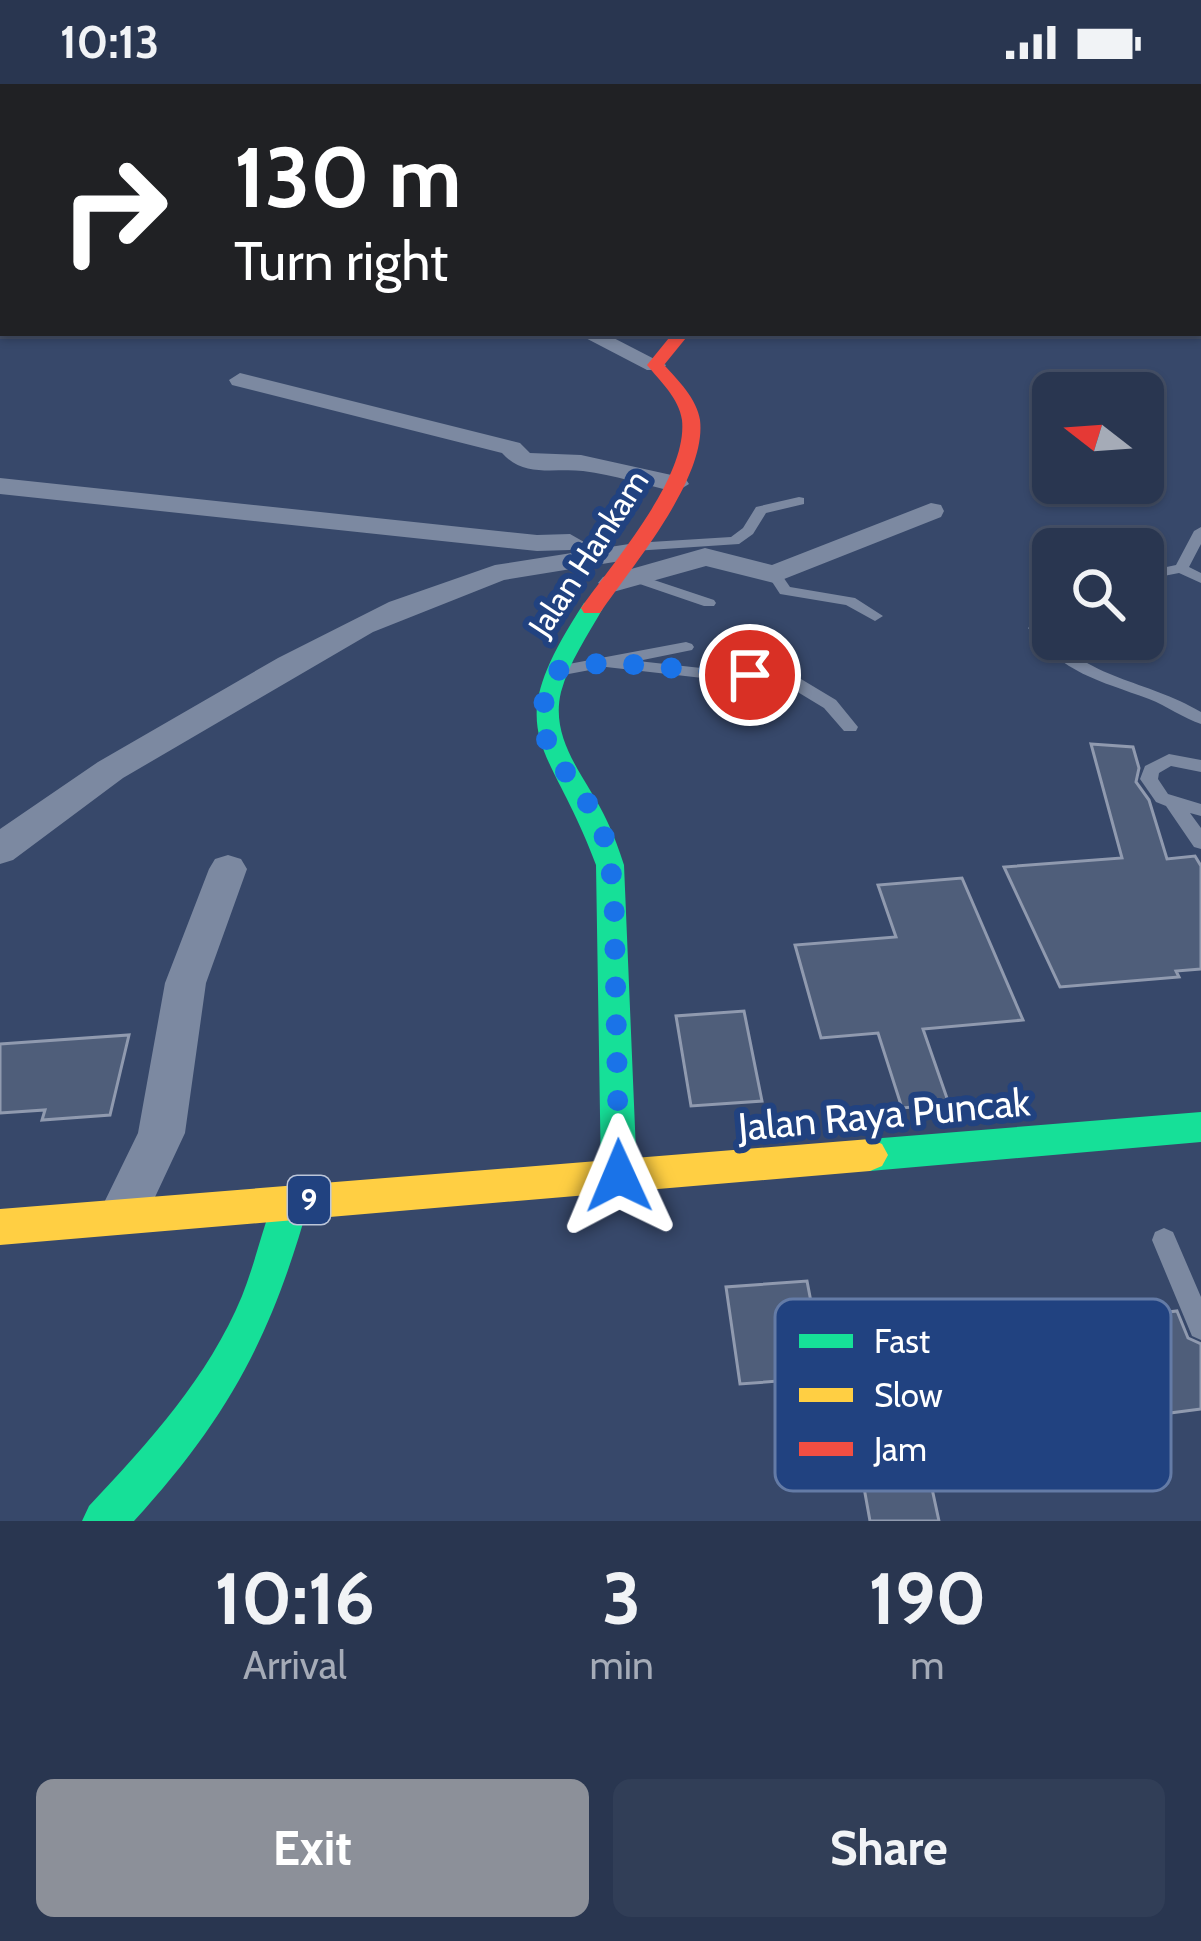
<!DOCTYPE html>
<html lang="en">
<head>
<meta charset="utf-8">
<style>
  :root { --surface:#293650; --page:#313e57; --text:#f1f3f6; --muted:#a5abb7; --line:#455067; --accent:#8c9099 }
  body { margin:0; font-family:Cabin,sans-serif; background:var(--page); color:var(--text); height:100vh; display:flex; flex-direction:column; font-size:45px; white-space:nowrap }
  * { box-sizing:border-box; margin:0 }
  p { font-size:39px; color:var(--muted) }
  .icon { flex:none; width:66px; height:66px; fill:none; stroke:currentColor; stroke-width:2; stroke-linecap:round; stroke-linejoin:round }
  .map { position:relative; height:1437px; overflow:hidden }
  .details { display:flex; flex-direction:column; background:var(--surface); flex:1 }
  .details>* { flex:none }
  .banner { position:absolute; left:0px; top:0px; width:1203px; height:252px; box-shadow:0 3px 9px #0004,0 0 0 3px var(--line); background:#202124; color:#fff; overflow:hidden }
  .needle { width:78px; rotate:287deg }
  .controls { position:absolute; left:1032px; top:288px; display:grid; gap:24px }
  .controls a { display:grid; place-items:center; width:132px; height:132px; border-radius:18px; background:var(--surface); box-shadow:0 3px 9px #0004,0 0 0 3px var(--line); font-size:60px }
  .pin { position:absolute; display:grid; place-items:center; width:102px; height:102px; color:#fff; margin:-51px; border:6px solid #fff; border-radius:50%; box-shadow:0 3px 12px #0007 }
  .me { position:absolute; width:132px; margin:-66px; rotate:359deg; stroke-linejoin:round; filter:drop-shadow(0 0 9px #0008) }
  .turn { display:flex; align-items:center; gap:42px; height:252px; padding:0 36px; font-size:54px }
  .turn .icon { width:156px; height:156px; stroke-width:2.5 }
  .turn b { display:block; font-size:84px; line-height:102px }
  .eta { display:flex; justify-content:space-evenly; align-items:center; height:204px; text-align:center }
  .eta b { font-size:72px; font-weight:800; line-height:84px }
  .primary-button { display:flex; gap:24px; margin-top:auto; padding:24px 36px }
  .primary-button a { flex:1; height:138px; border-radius:18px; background:var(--accent); color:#fff; font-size:48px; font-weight:800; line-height:138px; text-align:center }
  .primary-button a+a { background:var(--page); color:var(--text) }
  .status { display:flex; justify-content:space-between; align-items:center; height:84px; padding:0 60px; background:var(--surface); direction:ltr }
  .status svg { height:33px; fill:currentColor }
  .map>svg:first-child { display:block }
</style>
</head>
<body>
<div class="status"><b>10:13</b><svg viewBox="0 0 49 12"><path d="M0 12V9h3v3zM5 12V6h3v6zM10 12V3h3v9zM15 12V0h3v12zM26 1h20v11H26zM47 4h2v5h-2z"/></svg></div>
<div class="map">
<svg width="1201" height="1437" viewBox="0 0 1201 1437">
  <rect width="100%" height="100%" fill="#37486a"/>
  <!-- building -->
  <path fill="#4f5e7a" stroke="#909aaf" stroke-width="3" d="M1091 660 1133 663 1139 684 1136 698 1149 716 1167 775 1195 772 1201 782V885L1176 887 1179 893 1060 903 1004 783 1122 774Z
    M962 794 1023 936 923 945 949 1020 902 1024 878 949 821 954 795 861 896 853 878 801Z
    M744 927 762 1017 691 1022 676 932Z
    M129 951 110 1031 42 1036 45 1026 0 1029V960Z
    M807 1197 812 1223 892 1219 939 1437H870L844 1292 740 1300 726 1203Z
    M1177 1227 1188 1254 1201 1260V1325L1162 1330 1120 1234Z"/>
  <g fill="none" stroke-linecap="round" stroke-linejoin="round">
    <!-- lane -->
    <path fill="#7c89a1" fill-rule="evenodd" d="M1200 57H1201V61H1200Z
      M1200 160H1201V167H1200Z
      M1200 228H1201V234H1200Z
      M1200 243H1201V250L1197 249H1200Z
      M1106 249H1123L1118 252Z
      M799 413 804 414V420L766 429 753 450 739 460 634 467 627 463 634 459 731 453 743 444 756 423Z
      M1201 443V460L1189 483 1201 489V499L1179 489 1143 496V488L1176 481 1194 447Z
      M774 486 779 487 790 503 855 514 883 532 875 537 846 521 780 510 767 490Z
      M633 489 714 516 716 519 714 522H704L628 496V490Z
      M1053 523V536L1044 544C1090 597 1145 595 1201 628V640C1183 634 1167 622 1149 615 1098 596 1064 590 1028 544L1048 525Z
      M686 558 692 560 694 563 692 566 638 577 801 595 836 616 858 643 856 647H844L824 624 791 604 606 583 558 592 550 587 558 582Z
      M1169 670 1201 676V688L1171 682 1159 689 1158 695 1168 710 1201 720V732L1190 729 1201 744V765L1194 763 1166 722 1156 718 1140 695 1145 682Z
      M1164 1144 1173 1148 1201 1213V1256L1192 1252 1152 1156 1155 1148Z"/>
    <!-- street -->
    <path fill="#7c89a1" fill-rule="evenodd" d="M79 0H105L77 3Z
      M327 0H355L357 3H330Z
      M405 0H420L403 3Z
      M440 0H459L438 3Z
      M643 0H676L678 3H646Z
      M711 0H741L709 3Z
      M0 18H3V26H0Z
      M1200 42H1201V52H1200Z
      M0 72H3V82H0Z
      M0 98H3V108H0Z
      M3 148V160L0 161V149Z
      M576 249H604L666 281 663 286H647Z
      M240 289 520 359 530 369 581 371 685 394 689 400 676 408C645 401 614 391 583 387 553 384 524 394 502 369L232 301 229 296Z
      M0 394 537 451 570 450 584 458 570 466 537 467 0 410Z
      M931 419 941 421 944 427 941 433 774 499 706 482 613 508 598 499 603 493 705 464 772 481Z
      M629 460 639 462 643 468 639 474 504 496 373 548 123 694 13 776 0 780V745L98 678 278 574 389 518 495 481Z
      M228 771 241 775 247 785 206 899 185 1049 141 1143 124 1150 107 1143 100 1127 138 1049 165 899 209 785 215 775Z"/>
    <!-- fast -->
    <path fill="#16e098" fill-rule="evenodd" d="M592 517 603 524C588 551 569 578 561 608 549 658 588 695 607 737 614 751 619 766 624 781L637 1092 632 1104 619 1108 606 1104 601 1092 596 781C549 653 496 654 584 519Z
      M1201 1028V1058L870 1087 858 1082 852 1071 858 1060 870 1055Z
      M291 1101 304 1106 309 1118C272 1252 228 1334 134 1437H82L89 1422C149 1358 208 1294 242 1212 256 1177 263 1140 278 1106Z"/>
    <!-- slow -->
    <path fill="#ffcf43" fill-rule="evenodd" d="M870 1055 882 1060 888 1071 882 1082 870 1087 0 1161V1125Z"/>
    <!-- jam -->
    <path fill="#f24e42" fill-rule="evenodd" d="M673 249H690L664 281C678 296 697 315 700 336 707 395 632 482 600 529H584L581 524C613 478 688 394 682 336 679 314 660 297 647 281Z"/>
  </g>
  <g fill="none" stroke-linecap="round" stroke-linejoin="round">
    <!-- route -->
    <path stroke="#1a73e8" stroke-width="21" stroke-dasharray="0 37.8" d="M619 1092 614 814C611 789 610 762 599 740 571 679 520 665 554 587L606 578 750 591"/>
  </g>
  <g text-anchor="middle" stroke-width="12" stroke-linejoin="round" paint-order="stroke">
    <!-- shield labels -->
    <rect fill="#214280" stroke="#bcc6d9" stroke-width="3" x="288" y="1092" width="42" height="48" rx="9"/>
    <g font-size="30" font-weight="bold" fill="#fff">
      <text x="309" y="1126">9</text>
    </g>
    <!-- street labels -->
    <g font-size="33" fill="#fff" stroke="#214280">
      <text transform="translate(588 469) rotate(-57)" y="12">Jalan Hankam</text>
    </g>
    <!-- near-street labels -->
    <g font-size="39" fill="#fff" stroke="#214280">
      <text transform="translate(884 1030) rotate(-5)" y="14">Jalan Raya Puncak</text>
    </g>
  </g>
  <!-- legend -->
  <rect x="775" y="1215" width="396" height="192" rx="18" fill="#214280" stroke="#647ba6" stroke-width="3"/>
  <rect x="799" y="1250" width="54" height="14" fill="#16e098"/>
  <rect x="799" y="1304" width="54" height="14" fill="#ffcf43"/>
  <rect x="799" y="1358" width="54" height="14" fill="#f24e42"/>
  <g font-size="33" fill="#fff">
    <text x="874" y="1269">Fast</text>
    <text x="874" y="1323">Slow</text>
    <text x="874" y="1377">Jam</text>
  </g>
</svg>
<div class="controls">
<a><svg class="needle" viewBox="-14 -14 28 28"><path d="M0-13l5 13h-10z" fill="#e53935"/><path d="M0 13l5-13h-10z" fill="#a5abb7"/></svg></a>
<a><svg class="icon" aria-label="search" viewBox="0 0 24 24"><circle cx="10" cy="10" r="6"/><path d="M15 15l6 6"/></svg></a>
</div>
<div class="pin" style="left:750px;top:591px;background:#d93025"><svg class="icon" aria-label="arrive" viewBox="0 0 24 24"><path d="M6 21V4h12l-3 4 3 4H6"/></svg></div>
<svg class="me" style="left:619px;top:1092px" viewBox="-20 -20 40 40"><path d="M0-17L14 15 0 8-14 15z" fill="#1a73e8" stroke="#fff" stroke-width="4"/></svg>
<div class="banner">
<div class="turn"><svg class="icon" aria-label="right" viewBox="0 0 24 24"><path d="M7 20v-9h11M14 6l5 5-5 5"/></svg><div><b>130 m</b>Turn right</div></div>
</div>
</div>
<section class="details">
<div class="eta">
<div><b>10:16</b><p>Arrival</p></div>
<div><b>3</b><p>min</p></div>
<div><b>190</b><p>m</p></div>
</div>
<div class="primary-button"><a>Exit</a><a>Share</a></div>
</section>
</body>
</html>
